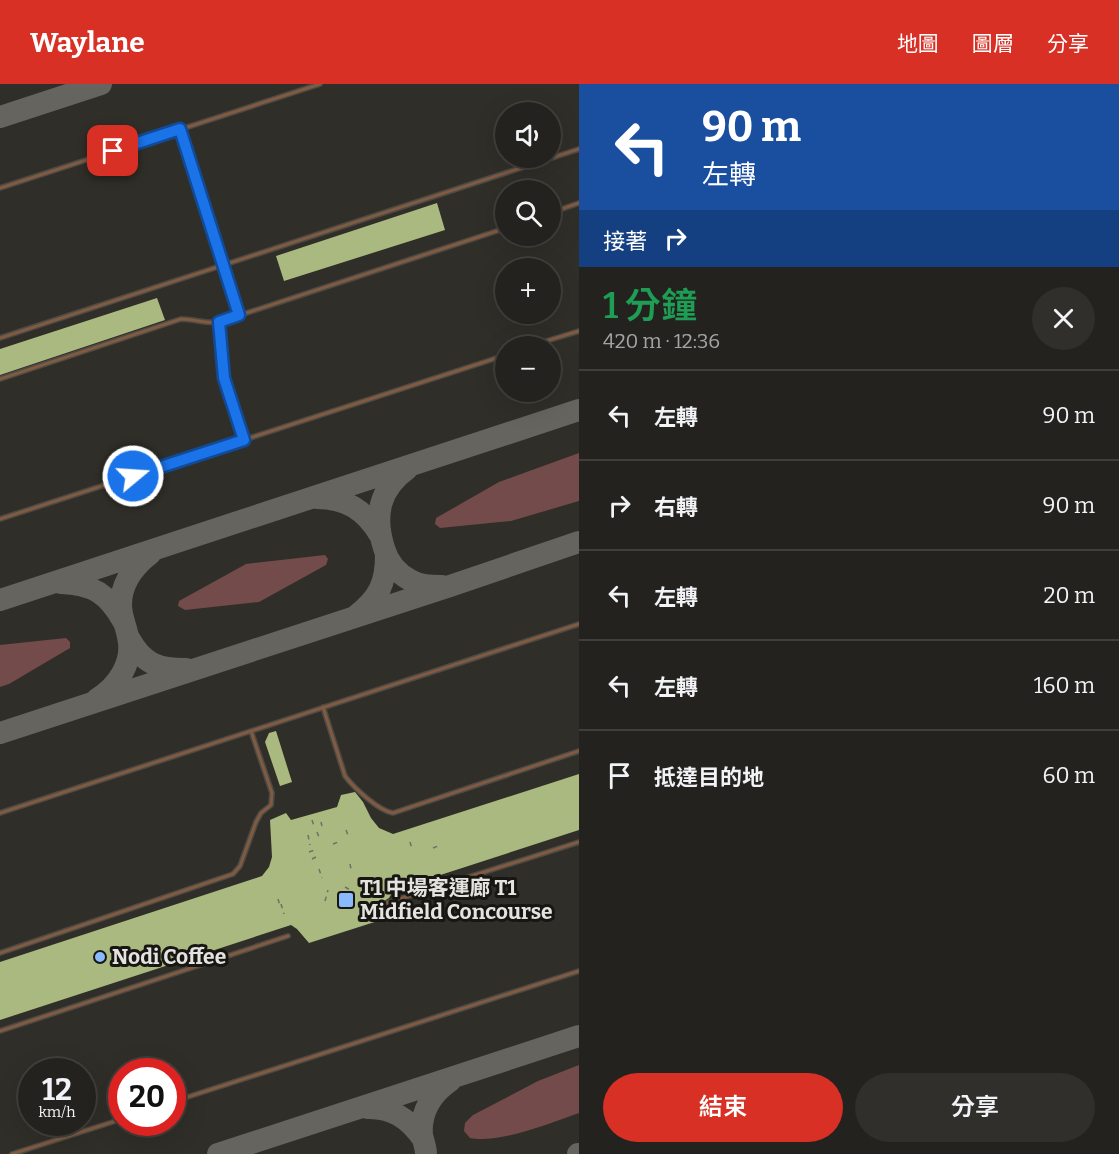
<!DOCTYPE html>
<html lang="zh-TW">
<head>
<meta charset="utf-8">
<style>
  :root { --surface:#24221e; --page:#302f2b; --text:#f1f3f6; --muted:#a3a4a4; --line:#413f3c; --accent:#d93025 }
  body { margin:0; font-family:Bitter,"Noto Sans TC",serif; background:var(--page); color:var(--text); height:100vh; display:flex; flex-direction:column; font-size:22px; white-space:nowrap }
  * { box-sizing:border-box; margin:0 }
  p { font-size:20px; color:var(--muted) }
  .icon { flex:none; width:33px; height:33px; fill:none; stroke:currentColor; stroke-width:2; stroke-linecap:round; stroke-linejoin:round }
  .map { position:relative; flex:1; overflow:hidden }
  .drawer { display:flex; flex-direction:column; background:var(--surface); width:540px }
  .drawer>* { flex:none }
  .banner { background:#1a4fa0; color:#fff; overflow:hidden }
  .buttons { position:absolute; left:495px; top:18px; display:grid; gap:12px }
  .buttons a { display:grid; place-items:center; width:66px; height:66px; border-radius:50%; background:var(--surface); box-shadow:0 6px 24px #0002,0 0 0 2px var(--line); font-size:30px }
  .speed { position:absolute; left:18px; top:974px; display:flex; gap:12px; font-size:30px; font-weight:700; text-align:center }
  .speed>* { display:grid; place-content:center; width:78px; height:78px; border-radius:50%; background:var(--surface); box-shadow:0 6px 24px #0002,0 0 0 2px var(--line); line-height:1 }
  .speed small { font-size:15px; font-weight:400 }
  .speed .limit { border:9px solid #d22; background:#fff; color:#111 }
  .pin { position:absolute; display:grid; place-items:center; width:51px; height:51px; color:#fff; margin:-26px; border-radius:12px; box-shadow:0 3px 9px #0006 }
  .me { position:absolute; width:66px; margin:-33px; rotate:72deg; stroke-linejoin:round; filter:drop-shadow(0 0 4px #0008) }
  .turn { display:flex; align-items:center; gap:21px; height:126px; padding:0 24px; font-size:27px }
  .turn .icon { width:78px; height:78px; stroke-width:2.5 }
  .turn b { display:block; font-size:42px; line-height:51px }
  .then { display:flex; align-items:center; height:57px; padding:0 24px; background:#0003; gap:12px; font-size:22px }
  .round { display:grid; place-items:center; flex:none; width:63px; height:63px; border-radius:32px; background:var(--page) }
  .summary { display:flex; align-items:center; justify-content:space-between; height:102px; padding:0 24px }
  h1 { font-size:36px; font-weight:600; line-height:45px; color:#1e9e55 }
  .primary-button { display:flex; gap:12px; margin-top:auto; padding:12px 24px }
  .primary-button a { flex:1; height:69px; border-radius:36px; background:var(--accent); color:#fff; font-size:24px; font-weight:600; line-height:69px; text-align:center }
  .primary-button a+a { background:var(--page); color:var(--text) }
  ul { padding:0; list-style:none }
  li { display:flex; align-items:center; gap:18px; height:90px; padding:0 24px; border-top:2px solid var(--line) }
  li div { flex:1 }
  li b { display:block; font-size:22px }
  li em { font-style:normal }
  header { display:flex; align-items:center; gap:36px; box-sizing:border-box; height:84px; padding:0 30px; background:var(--accent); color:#fff }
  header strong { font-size:28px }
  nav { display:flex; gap:33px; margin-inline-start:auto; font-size:21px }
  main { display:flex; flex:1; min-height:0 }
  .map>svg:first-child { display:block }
</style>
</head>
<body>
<header>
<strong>Waylane</strong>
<nav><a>地圖</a><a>圖層</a><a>分享</a></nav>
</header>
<main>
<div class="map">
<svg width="579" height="1070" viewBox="0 0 579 1070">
  <rect width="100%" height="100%" fill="#302e28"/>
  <!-- green -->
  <path fill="#734b4b" d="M579 369V417L511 437 440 444 435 440 436 434 499 398Z
    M325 471 328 475 326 481 259 518 185 526 178 522 179 517 246 480Z
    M66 554 70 558V564L9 600 0 603V561Z
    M579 981V1029C551 1039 498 1060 470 1054L464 1047 465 1039 473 1031 538 997Z"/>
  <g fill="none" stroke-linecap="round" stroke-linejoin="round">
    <!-- taxiway -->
    <path stroke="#66645e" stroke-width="22" d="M0 33 101 0
      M407 385C379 405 374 432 384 464 388 478 397 489 410 496 420 502 430 502 442 502
      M317 414C346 414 365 426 380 451
      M61 499C93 500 108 510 123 537
      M0 516 579 326
      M357 531C379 514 386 499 386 471
      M129 554C143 580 158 585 186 585
      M97 615C118 602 134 578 128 553 126 542 121 532 121 521 121 499 133 483 150 470
      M0 649 450 502 579 458
      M367 1024C392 1023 409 1035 423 1055
      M218 1070 579 952
      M426 1070C426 1063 423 1057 422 1051 420 1028 432 1009 450 997
      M578 1070H579"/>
  </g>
  <!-- building -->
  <path fill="#aab97f" d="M437 119 445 146 284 197 276 172Z
    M157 214 165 236 0 291V265Z
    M276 647 292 698 280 702 265 658 269 649Z
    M579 690V746L394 806 389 814 381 819V822L383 823 389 822 384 835 309 859 297 845 291 841 0 936V878L262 792 269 783 272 773 270 736 286 729 291 736 337 723 341 711 355 708 363 718 371 734 379 744 393 750Z"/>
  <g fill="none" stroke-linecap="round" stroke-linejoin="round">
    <defs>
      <path id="lane" d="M180 45 239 231
        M0 104 320 0
        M550 129 579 119
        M219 238 224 294 244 355
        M0 254 579 65
        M530 262 579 247
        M0 295 181 235C195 235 204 240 219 238L506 144
        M0 435 506 271
        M323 623 345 692C354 704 379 727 393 729L579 667
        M0 729 579 540
        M384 820 579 758
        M0 869 233 790 240 782 256 738 261 729 271 721 272 709 251 647
        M0 947 288 852
        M172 1018 579 887
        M12 1070 122 1035"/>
    </defs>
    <!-- lane casing -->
    <use href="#lane" stroke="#4d4b45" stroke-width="6"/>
    <!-- path -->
    <path stroke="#716f6a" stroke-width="1.5" stroke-dasharray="4.5 4.5" stroke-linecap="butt" d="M312 736 314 742
      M321 738 322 742
      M346 746 349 754
      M317 748 319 753
      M308 751 310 761
      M410 758 412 765
      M333 760 338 758
      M433 764 438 762
      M309 768 315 766
      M312 775 316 773
      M350 780 351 785
      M319 785 322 794
      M345 803 352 807
      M278 815 280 822
      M325 817 328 806
      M281 820 284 830"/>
    <!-- lane -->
    <use href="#lane" stroke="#805a41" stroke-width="3"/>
  </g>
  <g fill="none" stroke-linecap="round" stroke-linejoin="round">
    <defs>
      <path id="route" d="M113 67 180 45 239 231 219 238 224 294 244 356 133 392"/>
    </defs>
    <!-- route casing -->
    <use href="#route" stroke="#114b97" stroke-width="15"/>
    <!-- route -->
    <use href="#route" stroke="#1a73e8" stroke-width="10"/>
  </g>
  <!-- markers -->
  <g fill="#88bafc" stroke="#171613" stroke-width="2">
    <rect x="338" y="808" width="16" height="16" rx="3"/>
    <circle cx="100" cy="873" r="6"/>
  </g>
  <g text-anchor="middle" stroke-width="6" stroke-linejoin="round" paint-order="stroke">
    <!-- poi labels -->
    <g font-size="21" font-weight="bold" fill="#e4e3df" stroke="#171613" text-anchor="start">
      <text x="360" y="811">T1 中場客運廊 T1<tspan x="360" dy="24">Midfield Concourse</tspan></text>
      <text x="112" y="880">Nodi Coffee</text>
    </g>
  </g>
</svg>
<div class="buttons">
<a><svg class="icon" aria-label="sound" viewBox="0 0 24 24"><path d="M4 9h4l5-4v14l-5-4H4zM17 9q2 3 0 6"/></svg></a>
<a><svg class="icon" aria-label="search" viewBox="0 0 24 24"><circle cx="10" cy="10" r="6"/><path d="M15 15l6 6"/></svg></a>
<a>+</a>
<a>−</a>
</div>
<div class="speed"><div>12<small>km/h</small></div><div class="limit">20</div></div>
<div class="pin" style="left:113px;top:67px;background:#d93025"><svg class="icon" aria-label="arrive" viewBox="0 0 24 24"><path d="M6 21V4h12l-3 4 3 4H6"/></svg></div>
<svg class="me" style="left:133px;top:392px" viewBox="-20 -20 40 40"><circle r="17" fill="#1a73e8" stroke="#fff" stroke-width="3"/><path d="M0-11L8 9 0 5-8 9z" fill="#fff"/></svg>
</div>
<section class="drawer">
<div class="banner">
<div class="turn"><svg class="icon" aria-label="left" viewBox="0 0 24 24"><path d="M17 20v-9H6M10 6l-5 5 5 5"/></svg><div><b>90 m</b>左轉</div></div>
<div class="then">接著<svg class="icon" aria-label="right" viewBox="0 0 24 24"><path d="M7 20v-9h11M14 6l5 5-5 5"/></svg></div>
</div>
<div class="summary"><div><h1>1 分鐘</h1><p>420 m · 12:36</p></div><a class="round"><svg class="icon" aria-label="close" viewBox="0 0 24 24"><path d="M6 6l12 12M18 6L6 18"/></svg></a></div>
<ul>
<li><svg class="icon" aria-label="left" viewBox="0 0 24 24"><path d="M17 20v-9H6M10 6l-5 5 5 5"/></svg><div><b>左轉</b></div><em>90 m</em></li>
<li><svg class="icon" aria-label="right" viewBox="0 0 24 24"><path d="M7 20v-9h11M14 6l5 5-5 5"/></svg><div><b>右轉</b></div><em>90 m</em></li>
<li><svg class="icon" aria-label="left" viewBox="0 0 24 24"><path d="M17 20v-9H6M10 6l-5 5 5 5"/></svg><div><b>左轉</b></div><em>20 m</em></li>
<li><svg class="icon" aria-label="left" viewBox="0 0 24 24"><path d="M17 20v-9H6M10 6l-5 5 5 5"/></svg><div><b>左轉</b></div><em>160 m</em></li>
<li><svg class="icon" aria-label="arrive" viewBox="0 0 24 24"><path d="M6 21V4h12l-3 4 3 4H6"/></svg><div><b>抵達目的地</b></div><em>60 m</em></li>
</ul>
<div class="primary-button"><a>結束</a><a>分享</a></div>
</section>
</main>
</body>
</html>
